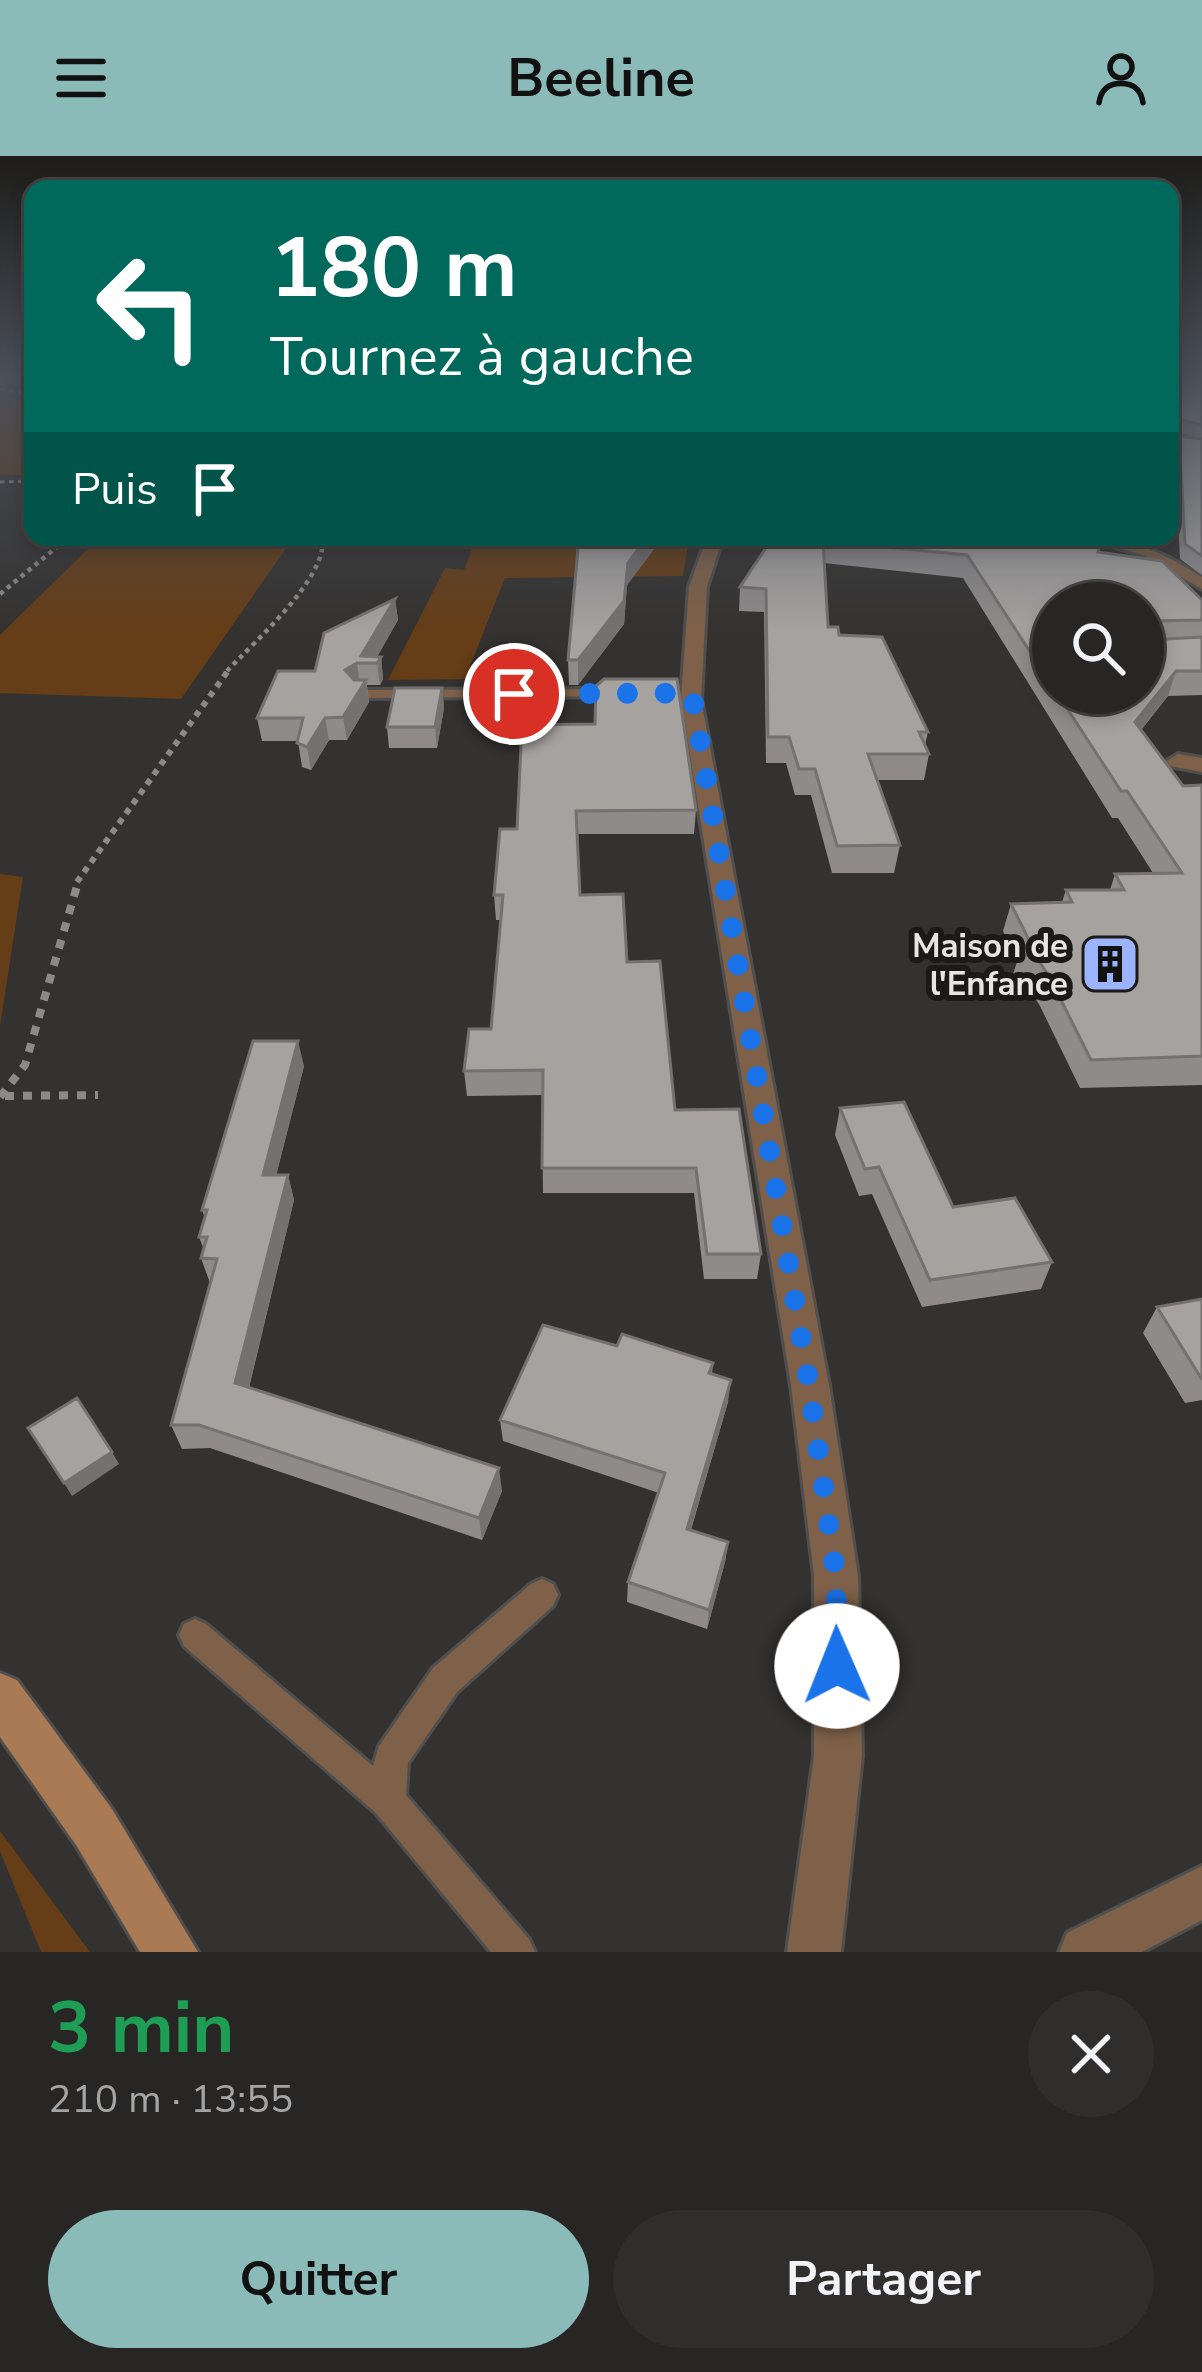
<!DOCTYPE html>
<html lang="fr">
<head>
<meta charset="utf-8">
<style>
  :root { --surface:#272624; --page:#2f2e2c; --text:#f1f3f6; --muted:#a4a5a6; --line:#434341; --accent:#8bbbb9 }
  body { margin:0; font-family:"Nunito Sans",sans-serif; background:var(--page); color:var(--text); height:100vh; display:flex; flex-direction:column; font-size:45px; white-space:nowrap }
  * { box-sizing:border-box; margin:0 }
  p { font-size:39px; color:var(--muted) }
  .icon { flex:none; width:66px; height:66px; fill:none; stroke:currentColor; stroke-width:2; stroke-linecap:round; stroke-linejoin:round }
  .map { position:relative; height:1796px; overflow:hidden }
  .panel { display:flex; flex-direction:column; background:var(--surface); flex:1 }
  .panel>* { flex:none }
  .hud { position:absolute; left:24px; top:24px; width:1155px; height:366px; border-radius:24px; box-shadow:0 6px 18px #0003,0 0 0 3px var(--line); background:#00695c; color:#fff; overflow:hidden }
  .tools { position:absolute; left:1032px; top:426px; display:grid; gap:24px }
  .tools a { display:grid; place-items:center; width:132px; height:132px; border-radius:50%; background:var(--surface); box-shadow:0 6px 18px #0003,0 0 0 3px var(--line); font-size:60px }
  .pin { position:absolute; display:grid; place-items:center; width:102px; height:102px; color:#fff; margin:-51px; border:6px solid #fff; border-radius:50%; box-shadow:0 3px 12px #0007 }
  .me { position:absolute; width:132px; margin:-66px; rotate:359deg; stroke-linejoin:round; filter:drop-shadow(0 0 9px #0008) }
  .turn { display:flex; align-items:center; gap:42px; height:252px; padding:0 48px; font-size:54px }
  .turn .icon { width:156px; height:156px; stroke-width:2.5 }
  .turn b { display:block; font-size:84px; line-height:102px }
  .then { display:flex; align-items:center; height:114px; padding:0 48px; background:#0003; gap:24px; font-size:45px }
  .round { display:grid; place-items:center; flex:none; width:126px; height:126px; border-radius:63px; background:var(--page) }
  .overview { display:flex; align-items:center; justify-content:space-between; height:204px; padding:0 48px }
  h1 { font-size:72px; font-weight:700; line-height:90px; color:#1e9e55 }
  .cta { display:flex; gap:24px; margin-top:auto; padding:24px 48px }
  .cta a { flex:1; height:138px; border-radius:72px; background:var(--accent); color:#111; font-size:48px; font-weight:700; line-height:138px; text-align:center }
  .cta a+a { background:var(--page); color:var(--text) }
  header { display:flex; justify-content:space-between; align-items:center; height:156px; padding:0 48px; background:var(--accent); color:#111; font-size:54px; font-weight:700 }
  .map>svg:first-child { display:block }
</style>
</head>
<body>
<header><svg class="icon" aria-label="menu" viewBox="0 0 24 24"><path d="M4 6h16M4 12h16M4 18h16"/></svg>Beeline<svg class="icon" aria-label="person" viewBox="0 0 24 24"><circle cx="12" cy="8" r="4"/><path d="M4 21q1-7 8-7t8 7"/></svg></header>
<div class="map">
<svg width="1202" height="1796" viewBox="0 0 1202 1796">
  <rect width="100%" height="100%" fill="#343230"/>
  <!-- green -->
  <path fill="#653d17" d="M33 242V319H0V243Z
    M100 381H294L181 543 0 537V479Z
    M476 381H623L688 388 683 420 505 422 465 523 388 524 445 412 464 414Z
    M0 718 23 721 0 870Z
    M0 1675 90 1796H41L0 1695Z"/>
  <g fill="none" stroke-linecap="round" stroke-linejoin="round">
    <defs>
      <path id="service" d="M624 533 629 534V540L360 542 353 538 360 534Z
        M542 1423 553 1428 558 1439 553 1450 457 1536 408 1607 406 1639 529 1783 535 1796H491L376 1657 184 1490 179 1479 184 1468 195 1463 206 1468 373 1610 379 1590 433 1512 531 1428Z"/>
      <path id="minor" d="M1170 280 1202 284V292L1170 288Z
        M677 381H719L721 384 713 389Z
        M1082 381C1130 381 1162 396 1202 421V433L1143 399Z
        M1178 598 1202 602V616L1170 610 1167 605Z
        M1202 1710V1764L1142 1796H1059L1067 1777Z"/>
      <path id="tertiary" d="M707 381H723L707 431 701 543 829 1229 858 1420 862 1600 841 1796H787L814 1600V1420L791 1229 681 543 689 431Z"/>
      <path id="secondary" d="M0 1517 17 1524 112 1653 198 1796H140L76 1689 0 1581Z"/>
    </defs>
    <!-- service casing -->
    <use href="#service" stroke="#514f4d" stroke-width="6"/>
    <!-- minor casing -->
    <use href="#minor" stroke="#514f4d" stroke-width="6"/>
    <!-- tertiary casing -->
    <use href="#tertiary" stroke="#514f4d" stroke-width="6"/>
    <!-- secondary casing -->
    <use href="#secondary" stroke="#514f4d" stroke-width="6"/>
    <!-- path-far3 -->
    <path stroke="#8c8a89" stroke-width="3" stroke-dasharray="4.5 4.5" stroke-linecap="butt" d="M0 229 15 223
      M0 233 33 238
      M0 326 33 325"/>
    <!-- path-far2 -->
    <path stroke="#8c8a89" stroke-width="4.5" stroke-dasharray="4.5 4.5" stroke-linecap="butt" d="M0 438 69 381
      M227 515C253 487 330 420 322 381"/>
    <!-- path-far1 -->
    <path stroke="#8c8a89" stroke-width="6" stroke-dasharray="6 6" stroke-linecap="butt" d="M77 726 230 512"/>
    <!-- path -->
    <path stroke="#8c8a89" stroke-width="8" stroke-dasharray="9 9" stroke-linecap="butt" d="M5 940 98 939
      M0 941 25 909 79 723"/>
    <!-- service -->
    <use href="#service" fill="#7f6149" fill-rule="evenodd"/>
    <!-- minor -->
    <use href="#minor" fill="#7f6149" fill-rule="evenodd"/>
    <!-- tertiary -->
    <use href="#tertiary" fill="#7f6149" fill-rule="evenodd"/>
    <!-- secondary -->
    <use href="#secondary" fill="#a97a53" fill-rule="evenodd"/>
  </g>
  <!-- wall -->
  <path fill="#8e8b8a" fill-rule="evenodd" d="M1174 223H1202V419L1180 403 1175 293 1179 280 1199 282 1174 276Z
    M579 381H663L627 429 624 468 578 529H569L568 504Z
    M773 381 1099 397 1202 444V539L1168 540 1141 574 1183 630 1202 629V929L1080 932 1040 850 1030 834 1011 824 1017 806 1003 775 1011 748 1062 746 1066 734H1110L1115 718 1153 717 1118 662H1112L963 422 824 407 828 471 839 479 928 576 925 589 929 598 924 624H877L900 689 894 717H832L811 639H795L786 607H766L764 456 739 455 740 431ZM1053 447 1143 537H1053Z
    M395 443 398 464 377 501H381L383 523 380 529H367L369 546 347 584H329L311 614 302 611 298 585H262L257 562 315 515Z
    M442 532 444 552 437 592H389L387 571Z
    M595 568 696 654 694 678H577L580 739 627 806 675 954 761 1098 757 1123H704L694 1037H543L542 939 467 940 464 915 491 873 501 764H496L494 739 517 673Z
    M304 910 276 1019H288L294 1044 249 1232 502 1335 482 1384 210 1292 182 1293 171 1269 210 1127 201 1102 204 1094 199 1081 205 1062 202 1054Z
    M840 952 953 1051 1052 1106 1041 1133 922 1151 872 1038 859 1040 835 979Z
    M1202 1143V1244L1185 1247 1143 1177 1157 1151Z
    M617 1190 713 1207 712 1218 728 1246 691 1374 728 1386 725 1406 707 1473 627 1446 628 1426 659 1337 503 1285 500 1264Z"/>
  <!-- shaded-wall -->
  <path fill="#747170" d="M647 381H663L627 429 624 468 578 529V504L628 407Z
    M395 443 398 464 373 507 361 500Z
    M381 501 383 523 380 529 377 507Z
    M357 507 360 530 345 514Z
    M1176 515 1168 540 1127 592 1135 566Z
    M366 524 369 546 347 584 343 561Z
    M442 532 444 552 437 592 435 571Z
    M325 562 329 584 311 614 307 591Z
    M298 885 304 910 270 1044 263 1019Z
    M288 1019 294 1044 244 1251 235 1227Z
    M731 1224 728 1246 685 1393 687 1373Z
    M112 1296 119 1308 72 1340 64 1327Z
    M499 1312 502 1335 482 1384 479 1362Z
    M728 1386 725 1406 707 1473 709 1454Z"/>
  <!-- building -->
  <path fill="#a5a2a0" stroke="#747170" stroke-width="3" d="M1177 223H1202V269L1178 263Z
    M1179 280 1202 283V400L1185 388Z
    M579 381H647L628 407 624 445 578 504H568Z
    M773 381H1103L1098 396 1162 405 1202 444V464L1147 465 1151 484 1202 481V515H1176L1135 566 1183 630 1202 629V900L1091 904 1050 822 1039 805 1020 796 1030 786 1011 748 1072 746 1066 734H1124L1115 718 1182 717 1127 635H1121L1057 537H1143V447H1053V531L967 399 823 385 828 471H838L839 479 882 481 928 576H919L929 598H868L900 689 837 690 815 613H799L789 581H768L766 433 740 431Z
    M395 443 361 500 381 501 377 507H357L345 514 354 524H366L343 561 325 562 307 591 297 587 303 562H257L278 515H315L324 477Z
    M604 523H677L696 654 576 655 580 739 623 738 627 806 660 805 675 954 739 953 761 1098H707L696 1012H542L543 914 464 915 469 873H491L503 739H494L500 673H517L522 569 595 568 596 530Z
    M395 532H442L435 571H387Z
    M253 885H298L263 1019H288L235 1227 499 1312 479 1362 199 1269H171L217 1103 201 1102 207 1081H199L207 1054H202Z
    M904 946 953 1051 1015 1042 1052 1106 930 1124 879 1011 865 1013 840 952Z
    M1202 1143V1221L1201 1222 1157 1151Z
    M543 1169 617 1190 622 1178 713 1207 709 1217 731 1224 687 1373 728 1386 709 1454 628 1426 665 1317 500 1264Z
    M77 1242 112 1296 64 1327 28 1272Z"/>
  <!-- sky -->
  <linearGradient id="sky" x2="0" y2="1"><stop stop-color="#1d1c1a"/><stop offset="0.47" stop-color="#4a4f59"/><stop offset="1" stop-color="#4a4f59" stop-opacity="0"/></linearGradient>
  <rect width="1202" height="474" fill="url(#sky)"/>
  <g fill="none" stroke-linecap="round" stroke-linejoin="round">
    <!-- route -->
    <path stroke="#1a73e8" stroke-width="21" stroke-dasharray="0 37.8" d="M514 538 692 537 809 1228 836 1420 837 1510"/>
  </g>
  <!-- icons -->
  <defs>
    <symbol id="building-square" viewBox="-11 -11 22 22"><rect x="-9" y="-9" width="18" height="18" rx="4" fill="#9cb4fd" stroke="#1b1a19"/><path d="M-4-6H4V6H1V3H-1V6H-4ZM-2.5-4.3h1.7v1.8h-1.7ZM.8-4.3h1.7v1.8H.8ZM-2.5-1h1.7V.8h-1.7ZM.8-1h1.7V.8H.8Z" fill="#111"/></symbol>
  </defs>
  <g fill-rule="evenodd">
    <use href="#building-square" x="1077" y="775" width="66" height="66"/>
  </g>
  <g text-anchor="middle" stroke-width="12" stroke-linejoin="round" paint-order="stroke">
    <!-- poi labels -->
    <g font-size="33" font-weight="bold" fill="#e7e6e5" stroke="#1b1a19" text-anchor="end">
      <text x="1068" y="801">Maison de<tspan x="1068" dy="38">l'Enfance</tspan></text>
    </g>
  </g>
</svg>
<div class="tools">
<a><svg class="icon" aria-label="search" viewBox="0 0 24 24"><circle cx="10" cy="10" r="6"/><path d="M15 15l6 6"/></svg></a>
</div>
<div class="pin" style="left:514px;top:538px;background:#d93025"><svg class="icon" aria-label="arrive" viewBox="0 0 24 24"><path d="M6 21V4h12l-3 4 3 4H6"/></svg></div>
<svg class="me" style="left:837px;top:1510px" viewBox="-20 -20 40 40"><circle r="19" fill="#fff"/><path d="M0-13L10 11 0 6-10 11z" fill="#1a73e8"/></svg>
<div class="hud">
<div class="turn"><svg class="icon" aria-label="left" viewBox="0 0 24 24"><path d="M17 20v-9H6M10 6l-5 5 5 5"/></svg><div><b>180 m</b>Tournez à gauche</div></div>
<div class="then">Puis<svg class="icon" aria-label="arrive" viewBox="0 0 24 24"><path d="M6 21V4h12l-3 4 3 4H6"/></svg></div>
</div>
</div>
<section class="panel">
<div class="overview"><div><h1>3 min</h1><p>210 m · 13:55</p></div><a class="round"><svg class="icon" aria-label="close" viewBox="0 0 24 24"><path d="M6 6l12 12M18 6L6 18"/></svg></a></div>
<div class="cta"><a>Quitter</a><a>Partager</a></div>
</section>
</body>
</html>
